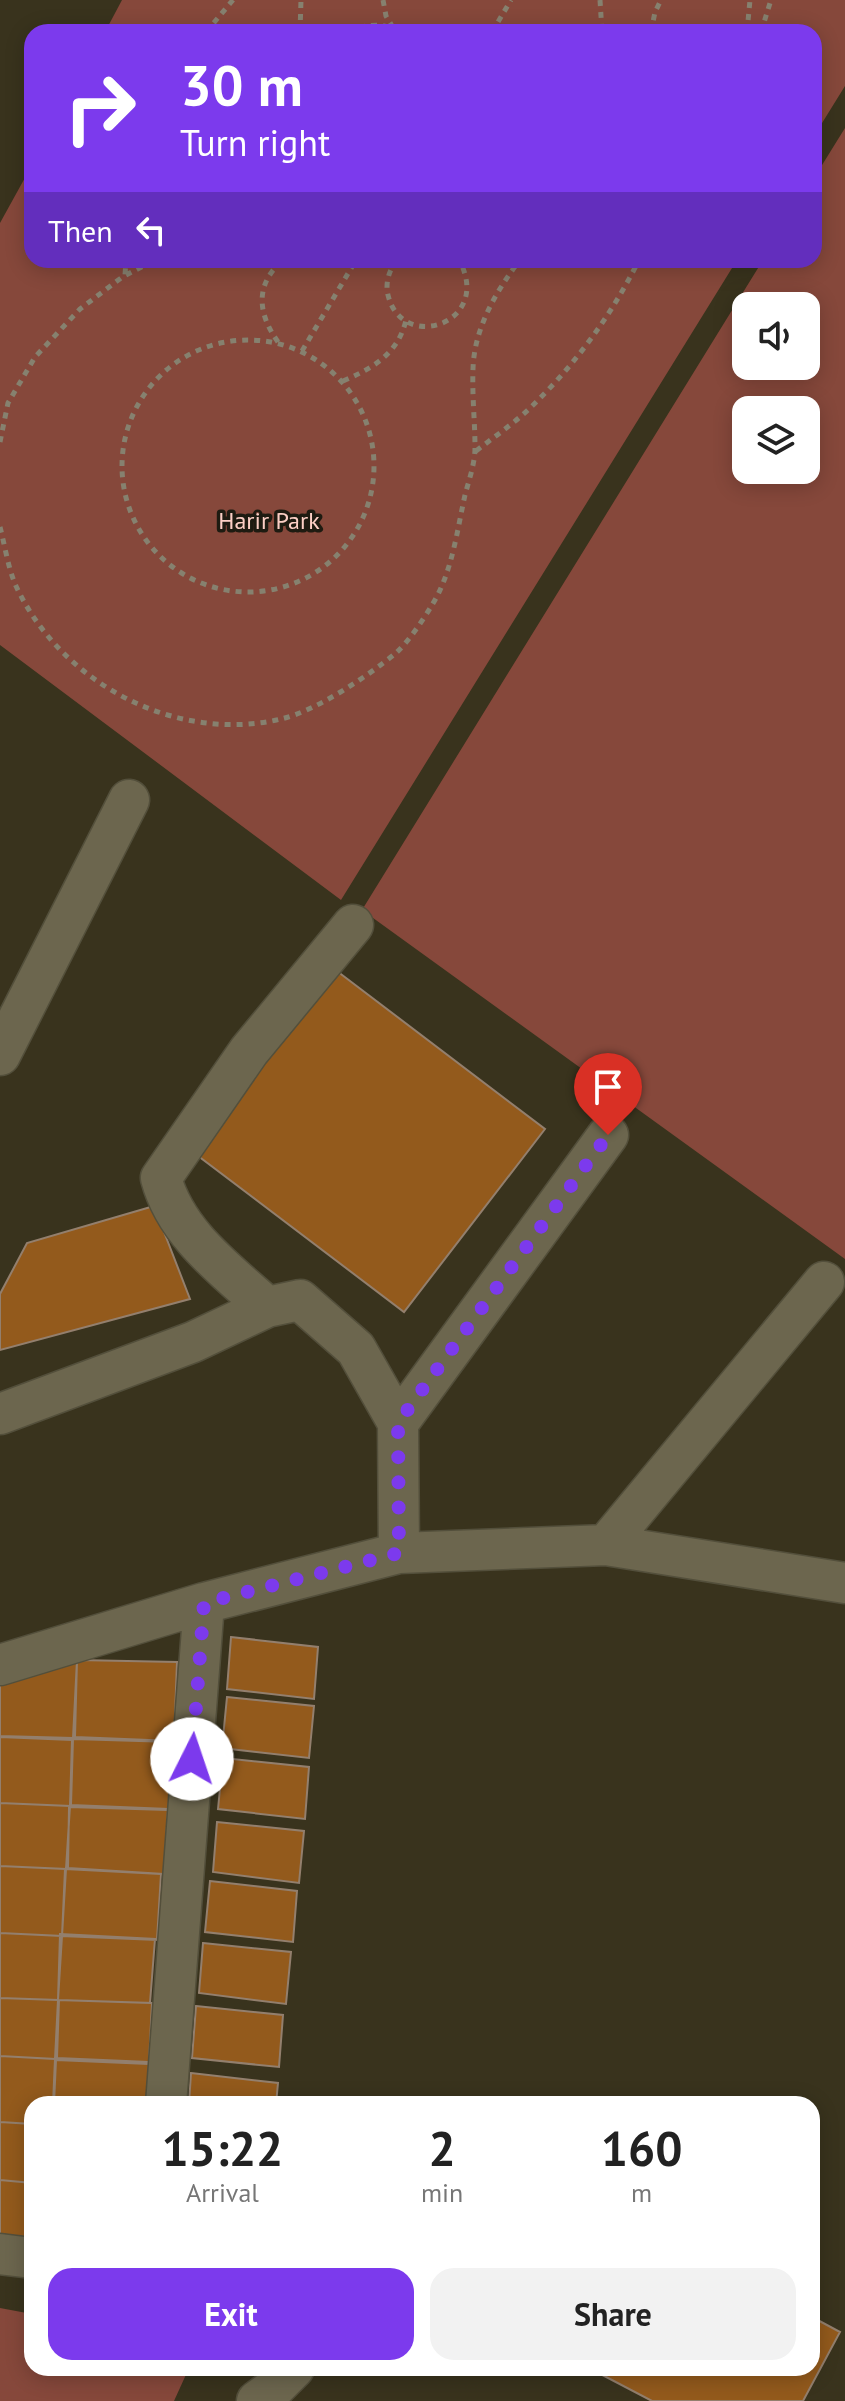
<!DOCTYPE html>
<html lang="en">
<head>
<meta charset="utf-8">
<style>
  :root { --surface:#fff; --page:#f2f2f2; --text:#222; --muted:#767676; --accent:#7c3aed }
  body { margin:0; font-family:"PT Sans",sans-serif; background:var(--page); color:var(--text); height:100vh; display:flex; flex-direction:column; font-size:30px; white-space:nowrap }
  * { box-sizing:border-box; margin:0 }
  p { font-size:26px; color:var(--muted) }
  .icon { flex:none; width:44px; height:44px; fill:none; stroke:currentColor; stroke-width:2; stroke-linecap:round; stroke-linejoin:round }
  .map { position:relative; flex:1; overflow:hidden }
  .side { position:absolute; left:24px; top:2096px; width:796px; height:280px; display:flex; flex-direction:column; background:var(--surface); border-radius:24px; box-shadow:0 4px 20px #0003 }
  .side>* { flex:none }
  .top-card { position:absolute; left:24px; top:24px; width:798px; height:244px; border-radius:24px; box-shadow:0 4px 20px #0003; background:#7c3aed; color:#fff; overflow:hidden }
  .buttons { position:absolute; left:732px; top:292px; display:grid; gap:16px }
  .buttons a { display:grid; place-items:center; width:88px; height:88px; border-radius:16px; background:var(--surface); box-shadow:0 4px 20px #0003; font-size:40px }
  .pin { position:absolute; display:grid; place-items:center; width:68px; height:68px; color:#fff; margin:-82px -34px; border-radius:50% 50% 50% 0; rotate:-45deg; box-shadow:0 0 8px #0007 }
  .pin .icon { rotate:45deg }
  .me { position:absolute; width:88px; margin:-44px; rotate:4deg; stroke-linejoin:round; filter:drop-shadow(0 0 6px #0008) }
  .turn { display:flex; align-items:center; gap:28px; height:168px; padding:0 24px; font-size:36px }
  .turn .icon { width:104px; height:104px; stroke-width:2.5 }
  .turn b { display:block; font-size:56px; line-height:68px }
  .then { display:flex; align-items:center; height:76px; padding:0 24px; background:#0003; gap:16px; font-size:30px }
  .eta { display:flex; justify-content:space-evenly; align-items:center; height:136px; text-align:center }
  .eta b { font-size:48px; font-weight:800; line-height:56px }
  .cta { display:flex; gap:16px; margin-top:auto; padding:16px 24px }
  .cta a { flex:1; height:92px; border-radius:24px; background:var(--accent); color:#fff; font-size:32px; font-weight:800; line-height:92px; text-align:center }
  .cta a+a { background:var(--page); color:var(--text) }
  .map>svg:first-child { display:block }
</style>
</head>
<body>
<div class="map">
<svg width="845" height="2401" viewBox="0 0 845 2401">
  <rect width="100%" height="100%" fill="#39331d"/>
  <!-- green -->
  <path fill="#86483b" fill-rule="evenodd" d="M122 0H845V86L814 136V32H105Z
    M845 128V1259L362 910 763 260H814V178ZM746 306H806V366H746ZM746 410H806V470H746Z
    M32 165V260H737L341 900 0 645V223Z
    M0 2308 32 2314V2368H189L174 2401H0Z"/>
  <!-- building -->
  <path fill="#935a1c" stroke="#937f6d" stroke-width="2" d="M325 962 545 1129 404 1312 185 1146Z
    M154 1206 190 1299 0 1350V1294L27 1243Z
    M231 1637 318 1647 314 1699 227 1689Z
    M77 1660 73 1738 0 1736V1680Z
    M77 1660 177 1662 174 1741 75 1737Z
    M227 1697 314 1706 309 1758 222 1748Z
    M0 1737 72 1740 70 1806 0 1803Z
    M73 1739 172 1742 169 1809 71 1805Z
    M223 1758 309 1767 305 1819 218 1809Z
    M0 1803 70 1806 66 1869 0 1866Z
    M69 1807 168 1810 164 1874 68 1868Z
    M217 1822 304 1831 299 1883 213 1872Z
    M0 1866 66 1869 62 1936 0 1933Z
    M65 1869 161 1874 157 1940 62 1936Z
    M210 1881 297 1891 293 1942 205 1932Z
    M0 1933 62 1936 58 2000 0 1998Z
    M60 1934 155 1939 150 2003 58 2000Z
    M203 1943 291 1952 286 2004 199 1993Z
    M0 1998 58 2000 55 2059 0 2056Z
    M59 2000 152 2003 149 2062 57 2058Z
    M196 2006 283 2015 279 2067 192 2058Z
    M0 2056 55 2059 53 2104H32V2124L0 2122Z
    M56 2060 149 2064 147 2104H54Z
    M191 2073 278 2083 276 2104H189Z
    M0 2122 32 2124V2183L0 2180Z
    M0 2180 32 2183V2240L0 2237Z
    M812 2317 840 2332 803 2401H652L589 2368H812Z"/>
  <g fill="none" stroke-linecap="round" stroke-linejoin="round">
    <defs>
      <path id="minor" d="M0 1055 129 800
        M267 1307C226 1270 176 1234 161 1178L249 1051 353 925
        M0 1414 193 1342 267 1307 300 1300 356 1349 398 1423 399 1553
        M398 1423 608 1135
        M606 1545 824 1282
        M204 1603 399 1553 606 1545 845 1583
        M0 1665 204 1603 166 2104
        M0 2254 32 2258
        M257 2401 272 2390 294 2368"/>
    </defs>
    <!-- minor casing -->
    <use href="#minor" stroke="#534f3b" stroke-width="43"/>
    <!-- path -->
    <path stroke="#86816f" stroke-width="5" stroke-dasharray="6 6" stroke-linecap="butt" d="M383 0 386 16 392 26
      M600 0 602 32
      M206 32 233 0
      M300 32 301 0
      M348 32C362 25 385 21 397 32
      M492 32 511 0
      M651 32 655 12 661 0
      M747 32 750 0
      M761 32 771 0
      M397 260C389 270 385 283 388 295 402 354 494 323 459 260
      M126 275 155 260
      M122 466a126 126 0 1 1 252 0a126 126 0 1 1-252 0Z
      M278 342C258 314 254 285 283 260
      M302 351 356 260
      M343 381C373 368 398 354 406 320
      M0 442 8 403 35 357 80 309 125 275 126 260
      M476 451C494 437 513 424 529 409 575 365 611 316 639 260
      M0 527C5 546 8 568 16 586 61 683 176 744 281 719 316 711 368 676 396 653 409 641 423 620 432 605 452 573 457 531 465 495 469 480 475 463 475 448 475 422 472 396 473 369 474 329 496 291 520 260"/>
    <!-- minor -->
    <use href="#minor" stroke="#6c664e" stroke-width="40"/>
  </g>
  <g fill="none" stroke-linecap="round" stroke-linejoin="round">
    <!-- route -->
    <path stroke="#7c3aed" stroke-width="14" stroke-dasharray="0 25.2" d="M192 1759 204 1603 399 1553 398 1423 608 1135"/>
  </g>
  <g text-anchor="middle" stroke-width="7" stroke-linejoin="round" paint-order="stroke">
    <!-- park labels -->
    <g font-size="24" fill="#fccfc5" stroke="#1e1b11">
      <text x="269" y="529">Harir Park</text>
    </g>
  </g>
</svg>
<div class="buttons">
<a><svg class="icon" aria-label="sound" viewBox="0 0 24 24"><path d="M4 9h4l5-4v14l-5-4H4zM17 9q2 3 0 6"/></svg></a>
<a><svg class="icon" aria-label="layers" viewBox="0 0 24 24"><path d="M12 4l9 5-9 5-9-5zM3 14l9 5 9-5"/></svg></a>
</div>
<div class="pin" style="left:608px;top:1135px;background:#d93025"><svg class="icon" aria-label="arrive" viewBox="0 0 24 24"><path d="M6 21V4h12l-3 4 3 4H6"/></svg></div>
<svg class="me" style="left:192px;top:1759px" viewBox="-20 -20 40 40"><circle r="19" fill="#fff"/><path d="M0-13L10 11 0 6-10 11z" fill="#7c3aed"/></svg>
<div class="top-card">
<div class="turn"><svg class="icon" aria-label="right" viewBox="0 0 24 24"><path d="M7 20v-9h11M14 6l5 5-5 5"/></svg><div><b>30 m</b>Turn right</div></div>
<div class="then">Then<svg class="icon" aria-label="left" viewBox="0 0 24 24"><path d="M17 20v-9H6M10 6l-5 5 5 5"/></svg></div>
</div>
<section class="side">
<div class="eta">
<div><b>15:22</b><p>Arrival</p></div>
<div><b>2</b><p>min</p></div>
<div><b>160</b><p>m</p></div>
</div>
<div class="cta"><a>Exit</a><a>Share</a></div>
</section>
</div>
</body>
</html>
